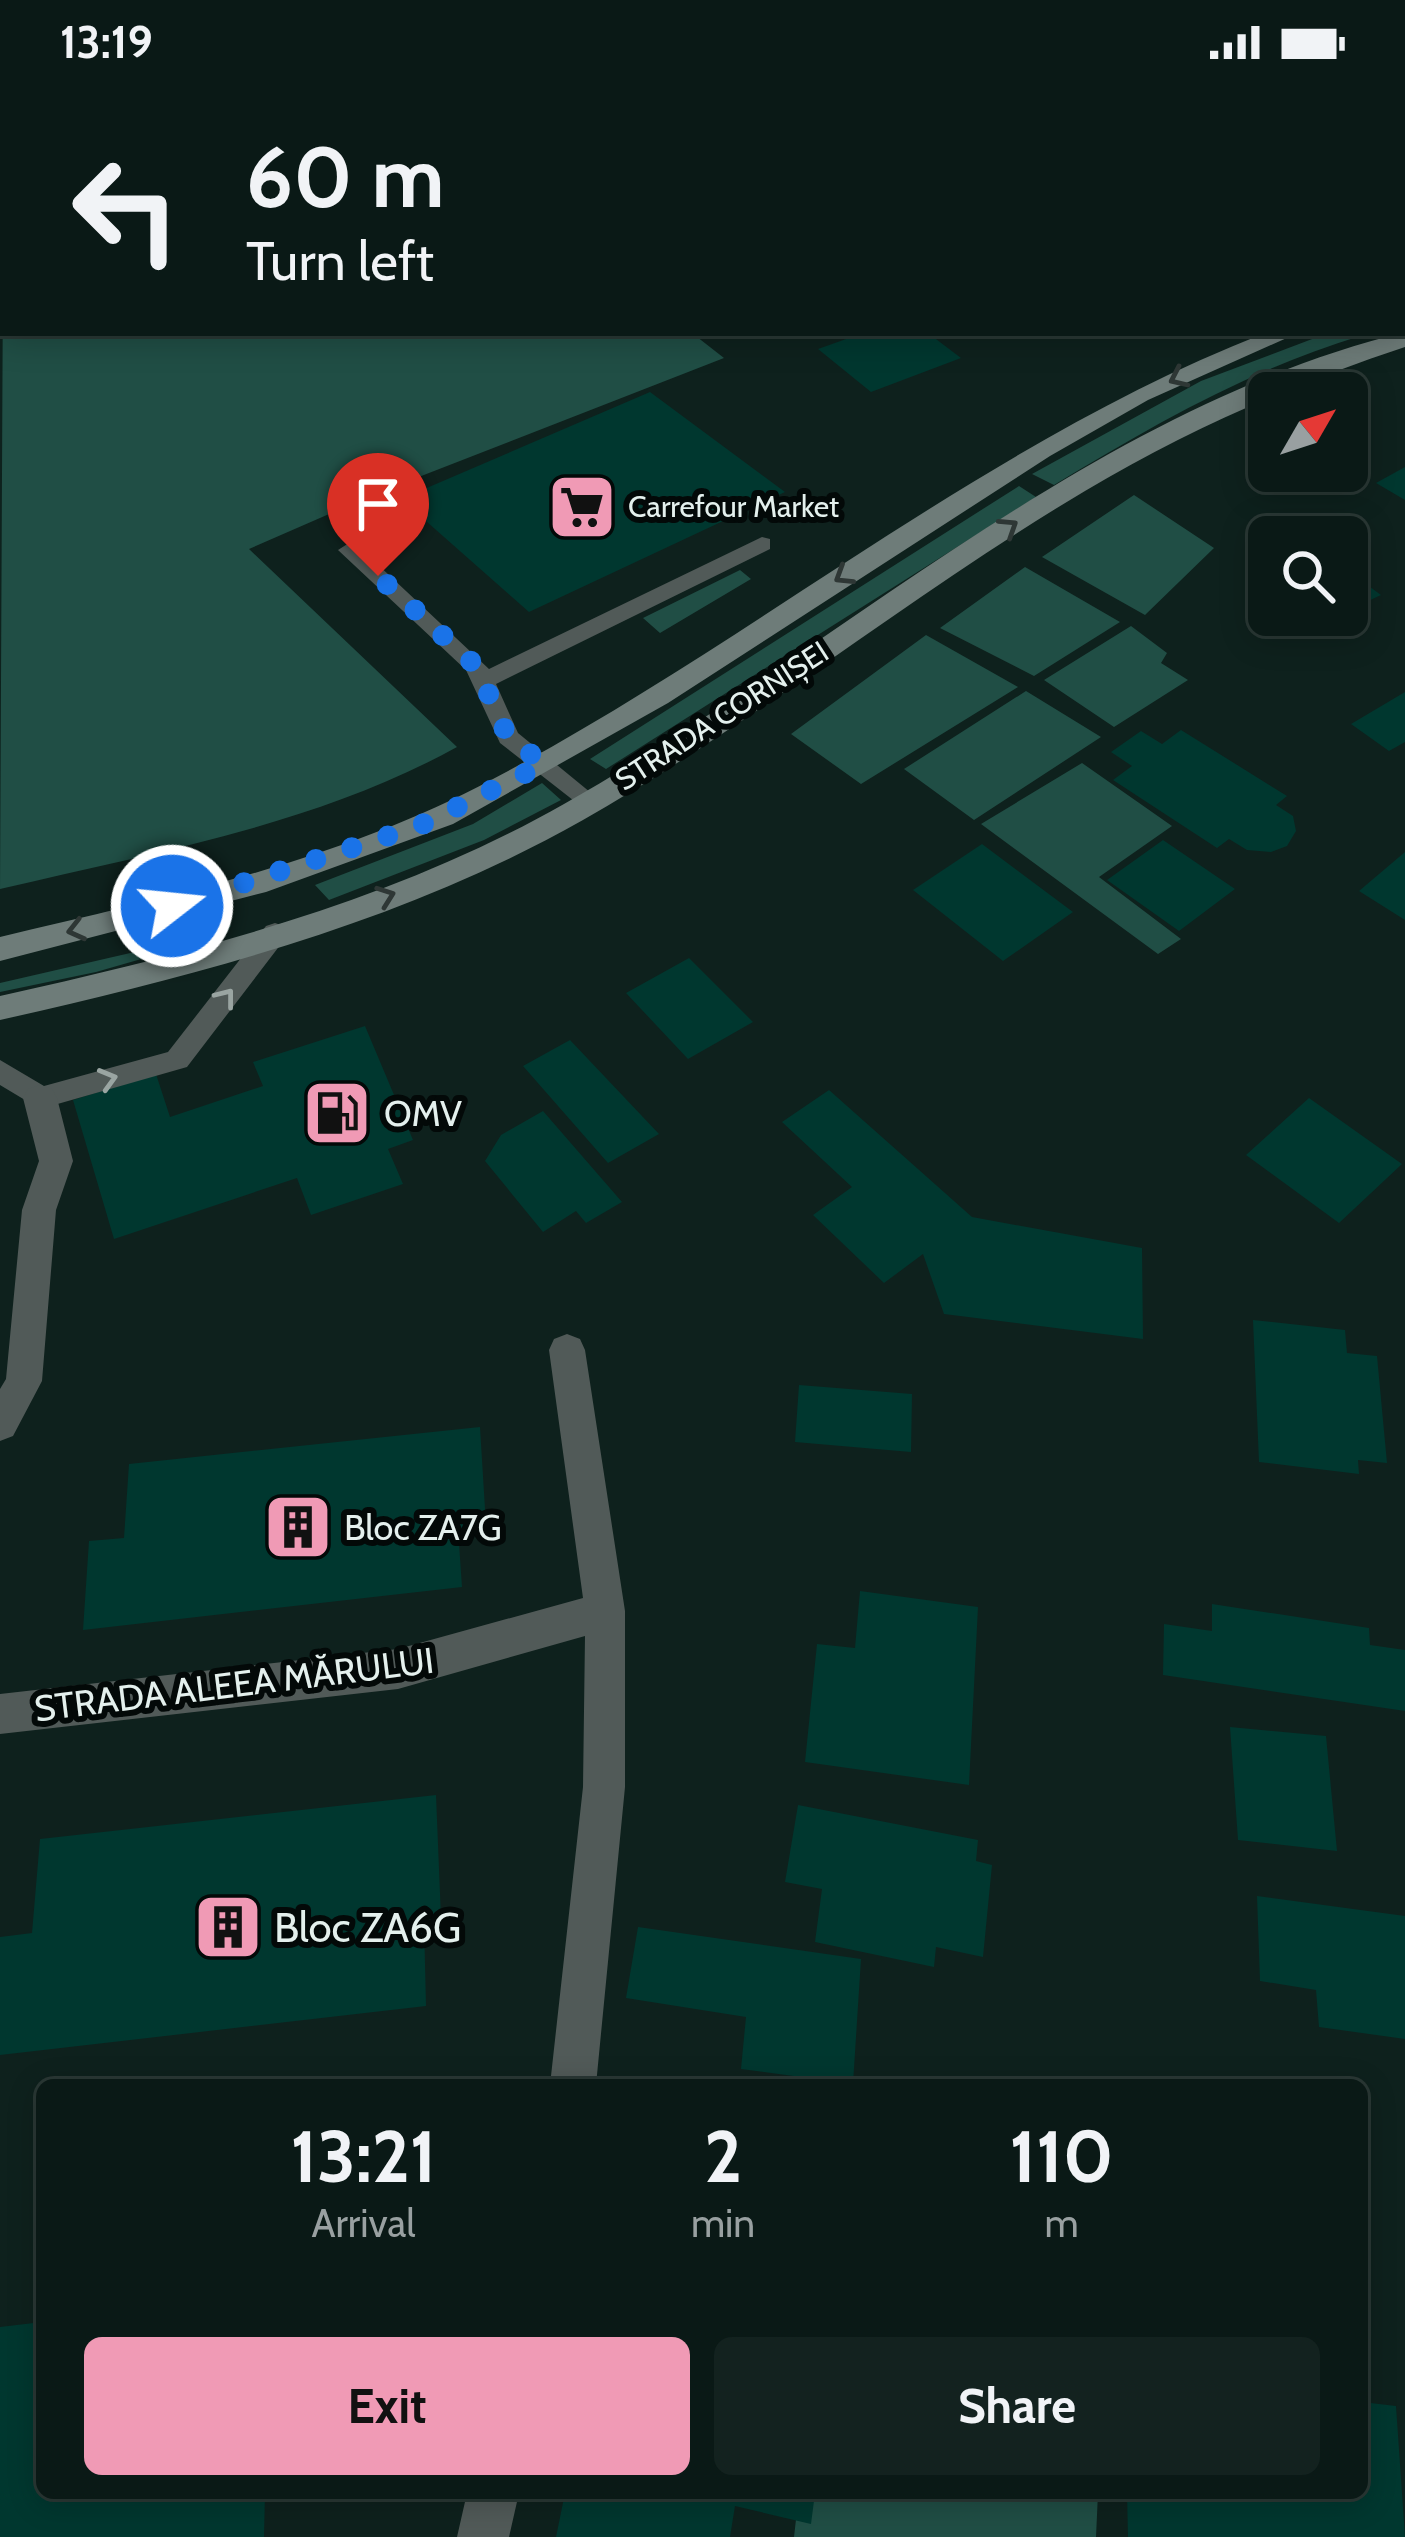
<!DOCTYPE html>
<html lang="en">
<head>
<meta charset="utf-8">
<style>
  :root { --surface:#0a1916; --page:#13221f; --text:#f1f3f6; --muted:#99a0a1; --line:#2a3835; --accent:#f09ab5 }
  body { margin:0; font-family:Cabin,sans-serif; background:var(--page); color:var(--text); height:100vh; display:flex; flex-direction:column; font-size:45px; white-space:nowrap }
  * { box-sizing:border-box; margin:0 }
  p { font-size:39px; color:var(--muted) }
  .icon { flex:none; width:66px; height:66px; fill:none; stroke:currentColor; stroke-width:2; stroke-linecap:round; stroke-linejoin:round }
  .map { position:relative; flex:1; overflow:hidden }
  .drawer { position:absolute; left:36px; top:1995px; width:1332px; height:420px; display:flex; flex-direction:column; background:var(--surface); border-radius:18px; box-shadow:0 6px 30px #0003,0 0 0 3px var(--line) }
  .drawer>* { flex:none }
  .top-card { position:absolute; left:0px; top:0px; width:1407px; height:252px; box-shadow:0 6px 30px #0003,0 0 0 3px var(--line); background:#0a1916; color:var(--text); overflow:hidden }
  .needle { width:78px; rotate:51deg }
  .tools { position:absolute; left:1248px; top:288px; display:grid; gap:24px }
  .tools a { display:grid; place-items:center; width:120px; height:120px; border-radius:18px; background:var(--surface); box-shadow:0 6px 30px #0003,0 0 0 3px var(--line); font-size:60px }
  .pin { position:absolute; display:grid; place-items:center; width:102px; height:102px; color:#fff; margin:-123px -51px; border-radius:50% 50% 50% 0; rotate:-45deg; box-shadow:0 0 12px #0007 }
  .pin .icon { rotate:45deg }
  .me { position:absolute; width:132px; margin:-66px; rotate:74deg; stroke-linejoin:round; filter:drop-shadow(0 0 9px #0008) }
  .turn { display:flex; align-items:center; gap:42px; height:252px; padding:0 48px; font-size:54px }
  .turn .icon { width:156px; height:156px; stroke-width:2.5 }
  .turn b { display:block; font-size:84px; line-height:102px }
  .eta { display:flex; justify-content:space-evenly; align-items:center; height:204px; text-align:center }
  .eta b { font-size:72px; font-weight:800; line-height:84px }
  .action { display:flex; gap:24px; margin-top:auto; padding:24px 48px }
  .action a { flex:1; height:138px; border-radius:18px; background:var(--accent); color:#111; font-size:48px; font-weight:800; line-height:138px; text-align:center }
  .action a+a { background:var(--page); color:var(--text) }
  .status { display:flex; justify-content:space-between; align-items:center; height:84px; padding:0 60px; background:var(--surface); direction:ltr }
  .status svg { height:33px; fill:currentColor }
  .map>svg:first-child { display:block }
</style>
</head>
<body>
<div class="status"><b>13:19</b><svg viewBox="0 0 49 12"><path d="M0 12V9h3v3zM5 12V6h3v6zM10 12V3h3v9zM15 12V0h3v12zM26 1h20v11H26zM47 4h2v5h-2z"/></svg></div>
<div class="map">
<svg width="1405" height="2453" viewBox="0 0 1405 2453">
  <rect width="100%" height="100%" fill="#0e211d"/>
  <!-- green -->
  <path fill="#204e45" d="M3 182V249H692L724 274 375 410 249 465 457 663C316 741 155 768 0 805Z
    M1328 249 1360 252C1249 286 1153 341 1054 401L1032 390 1201 297Z
    M1019 402 1036 413 606 685 590 675Z
    M1134 411 1214 464 1145 531 1042 473Z
    M1025 483 1120 538 1034 592 940 544Z
    M740 486 751 495 660 549 643 534Z
    M1131 542 1167 569 1161 579 1188 596 1114 643 1044 596Z
    M926 551 1018 603 861 700 791 650Z
    M1026 607 1101 653 974 736 904 685Z
    M1082 679 1172 742 1099 793 1181 855 1158 870 981 740Z
    M542 699 561 716 484 756 329 816 315 801 473 740Z
    M219 831 231 842 225 851 96 888 0 908V899L165 861 171 844Z
    M799 2409H1098L1096 2453H794Z"/>
  <!-- building -->
  <path fill="#00372f" d="M863 249H928L961 274 871 308 818 265Z
    M650 308 785 408 529 528 401 415Z
    M1405 383V416L1376 399Z
    M1347 486 1381 511 1347 527Z
    M1405 608V658L1389 667 1351 640Z
    M1181 646 1287 712 1276 721 1293 732 1296 747 1287 762 1271 768 1247 766 1229 755 1217 764 1113 696 1132 682 1111 668 1141 647 1162 660Z
    M1163 756 1235 805 1179 847 1107 796Z
    M982 760 1073 828 1003 877 913 806Z
    M1405 768V836L1359 807Z
    M689 874 753 938 688 975 626 909Z
    M365 942 413 1056 388 1065 403 1100 311 1131 297 1094 114 1155 73 1016 156 990 170 1033 263 1002 253 978Z
    M570 956 659 1050 608 1079 523 982Z
    M829 1006 972 1133 1142 1164 1143 1255 944 1230 923 1170 884 1199 813 1131 852 1103 782 1038Z
    M1309 1014 1402 1080 1339 1139 1246 1071Z
    M543 1027 622 1118 586 1139 576 1127 543 1148 485 1077 501 1051Z
    M1253 1236 1345 1246 1347 1269 1377 1272 1387 1379 1358 1376 1359 1390 1259 1378Z
    M799 1301 912 1310 911 1368 795 1358Z
    M480 1343 486 1441 458 1445 462 1503 83 1546 89 1457 124 1454 129 1380Z
    M860 1507 978 1523 969 1701 805 1678 817 1560 855 1564Z
    M1212 1520 1369 1544 1370 1561 1405 1566V1627L1163 1591 1164 1540 1212 1547Z
    M1230 1643 1326 1652 1337 1767 1238 1756Z
    M436 1711 441 1834 424 1837 426 1922 0 1971V1853L32 1849 40 1755Z
    M798 1721 978 1756 976 1777 992 1781 983 1873 936 1863 934 1883 815 1858 822 1805 785 1798Z
    M1257 1812 1405 1832V1955L1319 1943 1316 1906 1260 1897Z
    M638 1843 861 1875 853 2000 741 1985 746 1933 626 1914Z
    M42 2238V2409H265L264 2453H0V2243Z
    M1362 2318 1396 2322 1405 2453H1128L1127 2409H1362Z
    M565 2409H815L811 2440 735 2422 730 2453H556Z"/>
  <g fill="none" stroke-linecap="round" stroke-linejoin="round">
    <!-- lane -->
    <path fill="#515a58" fill-rule="evenodd" d="M762 453 770 455V465L496 600 518 649 596 713 599 719 587 727 500 659 466 586 338 466 349 459 357 461 489 585Z
      M275 839 284 842 288 849 284 856 187 983 40 1025 0 1001V976L44 1002 168 968 266 842Z"/>
    <!-- street -->
    <path fill="#515a58" fill-rule="evenodd" d="M1404 112H1405V124H1404Z
      M3 157V171L0 172V158Z
      M40 1001 52 1005 57 1014 73 1077 56 1126 42 1297 13 1352 0 1357V1305L6 1295 22 1126 39 1077 23 1014 28 1005Z
      M567 1250 580 1255 585 1266 625 1527V1703L596 2001H550L583 1703 585 1552 398 1605 0 1650V1610L398 1565 583 1514 549 1266 554 1255Z
      M467 2409H519L509 2453H457Z"/>
    <!-- secondary -->
    <path fill="#6e7c79" fill-rule="evenodd" d="M1404 206H1405V220H1404Z
      M1405 248V263C1291 301 1189 345 1085 407 913 509 757 637 583 736 403 838 200 891 0 936V912C193 869 390 819 564 720 841 563 1090 326 1405 248Z
      M1265 249H1298L1148 316 1050 372 668 619 453 740 266 808 0 877V853C168 813 340 777 493 695 756 556 986 358 1265 249Z"/>
  </g>
  <!-- one-way arrows -->
  <defs><path id="oneway-chevron" d="M-2-3.5L2.5 0L-2 3.5" fill="none" stroke-width="1.6" stroke-linecap="round" stroke-linejoin="round" transform="scale(3)"/></defs>
  <g stroke="#2e3735">
    <use href="#oneway-chevron" transform="translate(1178 294) rotate(155)"/>
    <use href="#oneway-chevron" transform="translate(1009 443) rotate(-33)"/>
    <use href="#oneway-chevron" transform="translate(843 492) rotate(148)"/>
    <use href="#oneway-chevron" transform="translate(386 812) rotate(-20)"/>
    <use href="#oneway-chevron" transform="translate(76 846) rotate(166)"/>
  </g>
  <g stroke="#9aa5a2">
    <use href="#oneway-chevron" transform="translate(226 913) rotate(-52)"/>
    <use href="#oneway-chevron" transform="translate(108 995) rotate(-16)"/>
  </g>
  <g fill="none" stroke-linecap="round" stroke-linejoin="round">
    <!-- route -->
    <path stroke="#1a73e8" stroke-width="21" stroke-dasharray="0 37.8" d="M172 822 419 742 544 680 508 653 476 582 378 492"/>
  </g>
  <!-- icons -->
  <defs>
    <symbol id="supermarket-square" viewBox="-11 -11 22 22"><rect x="-9" y="-9" width="18" height="18" rx="4" fill="#f09ab5" stroke="#030908"/><path d="M-6-5.5h2.5l.6 2H6L4.5 2H-2.5L-4.4-4H-6ZM-1.5 3.2a1.3 1.3 0 1 0 .1 0ZM3 3.2a1.3 1.3 0 1 0 .1 0Z" fill="#111"/></symbol>
    <symbol id="fuel-square" viewBox="-11 -11 22 22"><rect x="-9" y="-9" width="18" height="18" rx="4" fill="#f09ab5" stroke="#030908"/><path d="M-5.5-6h7V0h2V4h1.3V-2.5L3-4.5l.8-.8L6-3V5H2.5V1h-1V6h-7ZM-4.2-4.7v3.2H.2V-4.7Z" fill="#111"/></symbol>
    <symbol id="building-square" viewBox="-11 -11 22 22"><rect x="-9" y="-9" width="18" height="18" rx="4" fill="#f09ab5" stroke="#030908"/><path d="M-4-6H4V6H1V3H-1V6H-4ZM-2.5-4.3h1.7v1.8h-1.7ZM.8-4.3h1.7v1.8H.8ZM-2.5-1h1.7V.8h-1.7ZM.8-1h1.7V.8H.8Z" fill="#111"/></symbol>
  </defs>
  <g fill-rule="evenodd">
    <use href="#supermarket-square" x="544" y="385" width="76" height="76"/>
    <use href="#fuel-square" x="299" y="991" width="76" height="76"/>
    <use href="#building-square" x="260" y="1405" width="76" height="76"/>
    <use href="#building-square" x="190" y="1805" width="76" height="76"/>
  </g>
  <g text-anchor="middle" stroke-width="12" stroke-linejoin="round" paint-order="stroke">
    <!-- far-poi labels -->
    <g font-size="30" fill="#e4f0ed" stroke="#030908" text-anchor="start">
      <text x="628" y="433">Carrefour Market</text>
    </g>
    <!-- far-street labels -->
    <g font-size="30" fill="#e4f0ed" stroke="#030908">
      <text transform="translate(722 632) rotate(-33)" y="10">STRADA CORNIȘEI</text>
    </g>
    <!-- poi labels -->
    <g font-size="36" fill="#e4f0ed" stroke="#030908" text-anchor="start">
      <text x="384" y="1042">OMV</text>
      <text x="344" y="1456">Bloc ZA7G</text>
    </g>
    <!-- street labels -->
    <g font-size="36" fill="#e4f0ed" stroke="#030908">
      <text transform="translate(234 1600) rotate(-7)" y="13">STRADA ALEEA MĂRULUI</text>
    </g>
    <!-- near-poi labels -->
    <g font-size="42" fill="#e4f0ed" stroke="#030908" text-anchor="start">
      <text x="274" y="1858">Bloc ZA6G</text>
    </g>
  </g>
</svg>
<div class="tools">
<a><svg class="needle" viewBox="-14 -14 28 28"><path d="M0-13l5 13h-10z" fill="#e53935"/><path d="M0 13l5-13h-10z" fill="#99a0a1"/></svg></a>
<a><svg class="icon" aria-label="search" viewBox="0 0 24 24"><circle cx="10" cy="10" r="6"/><path d="M15 15l6 6"/></svg></a>
</div>
<div class="pin" style="left:378px;top:492px;background:#d93025"><svg class="icon" aria-label="arrive" viewBox="0 0 24 24"><path d="M6 21V4h12l-3 4 3 4H6"/></svg></div>
<svg class="me" style="left:172px;top:822px" viewBox="-20 -20 40 40"><circle r="17" fill="#1a73e8" stroke="#fff" stroke-width="3"/><path d="M0-11L8 9 0 5-8 9z" fill="#fff"/></svg>
<div class="top-card">
<div class="turn"><svg class="icon" aria-label="left" viewBox="0 0 24 24"><path d="M17 20v-9H6M10 6l-5 5 5 5"/></svg><div><b>60 m</b>Turn left</div></div>
</div>
<section class="drawer">
<div class="eta">
<div><b>13:21</b><p>Arrival</p></div>
<div><b>2</b><p>min</p></div>
<div><b>110</b><p>m</p></div>
</div>
<div class="action"><a>Exit</a><a>Share</a></div>
</section>
</div>
</body>
</html>
